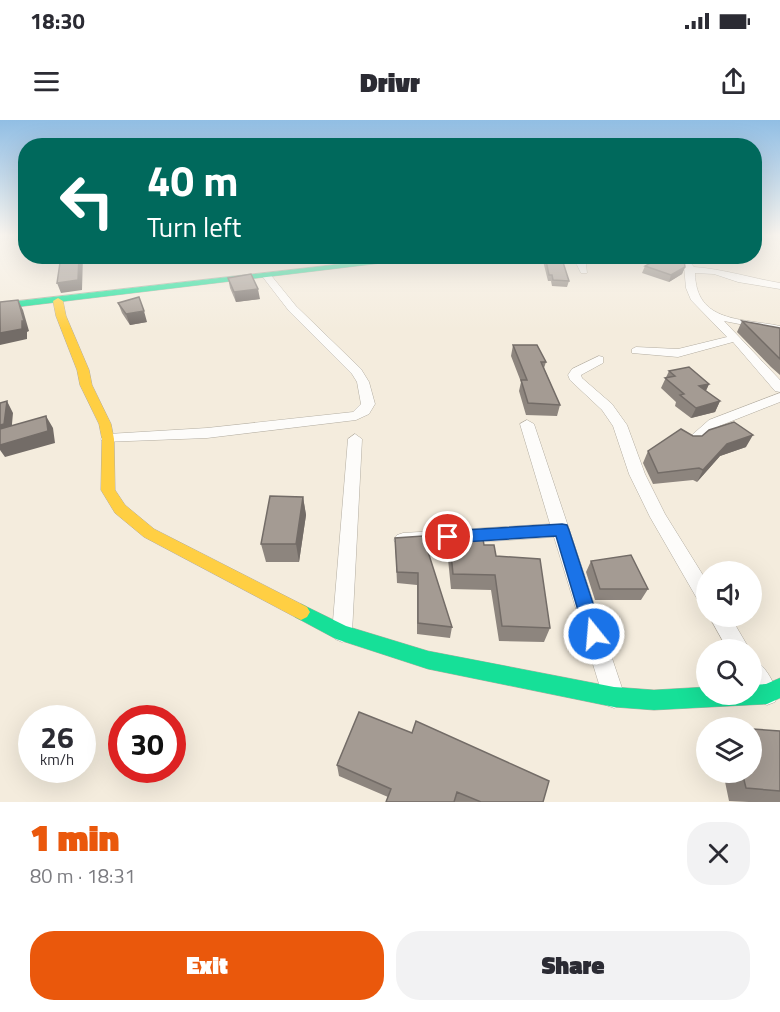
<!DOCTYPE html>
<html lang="en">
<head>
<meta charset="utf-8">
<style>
  :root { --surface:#fff; --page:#f2f2f3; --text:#2b2b33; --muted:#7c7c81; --accent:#ea580c }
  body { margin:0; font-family:"Titillium Web",sans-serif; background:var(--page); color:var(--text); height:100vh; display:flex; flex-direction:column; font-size:22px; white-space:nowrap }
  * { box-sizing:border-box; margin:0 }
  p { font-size:20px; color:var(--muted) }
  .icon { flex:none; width:33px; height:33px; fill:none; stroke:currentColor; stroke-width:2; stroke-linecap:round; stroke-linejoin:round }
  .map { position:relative; height:682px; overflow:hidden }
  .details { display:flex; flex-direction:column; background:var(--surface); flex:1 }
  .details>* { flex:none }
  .banner { position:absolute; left:18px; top:18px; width:744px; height:126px; border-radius:24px; box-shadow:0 6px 24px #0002; background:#00695c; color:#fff; overflow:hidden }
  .fabs { position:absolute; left:696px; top:441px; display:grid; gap:12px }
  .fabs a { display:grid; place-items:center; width:66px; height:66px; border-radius:50%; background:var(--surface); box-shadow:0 6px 24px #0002; font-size:30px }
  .speed { position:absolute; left:18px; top:585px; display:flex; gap:12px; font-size:30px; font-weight:700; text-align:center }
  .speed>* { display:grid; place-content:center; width:78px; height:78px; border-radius:50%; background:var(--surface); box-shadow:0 6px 24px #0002; line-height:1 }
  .speed small { font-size:15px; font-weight:400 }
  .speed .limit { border:9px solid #d22; background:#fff; color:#111 }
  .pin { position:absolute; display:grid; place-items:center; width:51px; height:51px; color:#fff; margin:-26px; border:3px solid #fff; border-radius:50%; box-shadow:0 2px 6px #0007 }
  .me { position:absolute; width:66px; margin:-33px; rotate:343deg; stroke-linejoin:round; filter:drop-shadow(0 0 4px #0008) }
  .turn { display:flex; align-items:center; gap:21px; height:126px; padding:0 30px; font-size:27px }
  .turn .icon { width:78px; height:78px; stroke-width:2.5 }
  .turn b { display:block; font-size:42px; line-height:51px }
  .round { display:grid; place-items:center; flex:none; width:63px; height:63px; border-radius:24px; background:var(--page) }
  .head { display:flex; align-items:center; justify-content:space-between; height:102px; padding:0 30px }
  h1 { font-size:36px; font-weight:800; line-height:45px; color:var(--accent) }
  .action { display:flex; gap:12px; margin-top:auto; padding:12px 30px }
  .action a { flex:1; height:69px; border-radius:24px; background:var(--accent); color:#fff; font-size:24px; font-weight:800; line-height:69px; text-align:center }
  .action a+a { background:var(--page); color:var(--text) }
  .status { display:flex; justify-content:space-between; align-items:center; height:42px; padding:0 30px; background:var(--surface); direction:ltr }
  .status svg { height:16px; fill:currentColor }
  header { display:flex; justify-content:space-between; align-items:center; height:78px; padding:0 30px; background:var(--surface); font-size:27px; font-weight:800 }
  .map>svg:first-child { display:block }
</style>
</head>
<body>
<div class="status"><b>18:30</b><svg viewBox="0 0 49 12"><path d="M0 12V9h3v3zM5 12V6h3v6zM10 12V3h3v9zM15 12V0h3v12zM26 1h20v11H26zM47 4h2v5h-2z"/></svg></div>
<header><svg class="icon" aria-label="menu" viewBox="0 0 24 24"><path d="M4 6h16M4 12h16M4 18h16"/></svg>Drivr<svg class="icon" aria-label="share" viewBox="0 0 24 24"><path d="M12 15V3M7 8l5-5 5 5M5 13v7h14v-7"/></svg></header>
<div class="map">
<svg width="780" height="682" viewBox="0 0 780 682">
  <rect width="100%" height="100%" fill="#f4ecdd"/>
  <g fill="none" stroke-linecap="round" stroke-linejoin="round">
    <defs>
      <path id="street" d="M568 136H578L586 144 587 153H581L577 145Z
        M675 136H685L694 147C723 149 751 158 780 163V169L738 162 714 154 695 153C696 203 741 198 780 206V212L724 201 780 260V272L775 271 733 222 678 237 632 233V229L636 227 678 229 727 217 691 180 686 168 684 146Z
        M264 154H270L296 186 361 249 369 262 375 284 369 294 356 300 207 318 103 322 101 319 103 316 108 314 207 308 353 292 361 284 357 262 352 254 289 191 262 156Z
        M599 236 603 237V243L581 255 582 258 612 284 627 305 645 354 665 394 706 460V484L699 482 650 397 629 354 613 306 602 290 570 260 568 255 572 249Z
        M780 273V282L719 306 696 325H686L684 322 709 300Z
        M527 300 534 304 625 577 622 585 614 588 606 585 603 577 554 417 403 427 397 425 394 420 397 415 403 413 550 404 520 304Z
        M355 314 362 319 352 513 349 519 342 522 335 519 332 513 348 319Z
        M709 496H730L750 530H728Z
        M752 539C765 544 773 561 778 574L775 582 767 585C749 577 750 556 752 539Z"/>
      <path id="fast" d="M410 136H440L0 189V183Z
        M301 484 346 506 428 531 614 567 654 570 706 567V574H752V565L766 564 780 558V578L767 584 654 590 614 587 428 549 336 519 295 497 292 492 295 487Z"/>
      <path id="slow" d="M58 178 63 181 66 196 89 250 92 265 111 304 114 319 115 370 125 385 154 409 307 487 310 492 307 497 301 500 295 497 144 417 115 393 101 370 102 319 99 304 80 265 77 250 56 196 53 181Z"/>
    </defs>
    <!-- street casing -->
    <use href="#street" stroke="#b3ada1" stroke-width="1"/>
    <!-- fast casing -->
    <use href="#fast" stroke="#b3ada1" stroke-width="1"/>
    <!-- slow casing -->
    <use href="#slow" stroke="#b3ada1" stroke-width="1"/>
    <!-- street -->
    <use href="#street" fill="#fdfcfa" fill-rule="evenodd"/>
    <!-- fast -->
    <use href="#fast" fill="#16e098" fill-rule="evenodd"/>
    <!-- slow -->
    <use href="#slow" fill="#ffcf43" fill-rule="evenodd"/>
  </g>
  <!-- wall -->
  <path fill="#8d857e" d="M544 136H561L569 161 567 167 552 166 551 161H548L543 141Z
    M645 146 685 147 682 154 669 162 642 153Z
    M228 158 260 179 236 182 230 168Z
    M118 183 147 202 130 205 122 193Z
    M742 201 780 208V255L771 247 737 212Z
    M513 225 546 242 544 248 560 285 557 296 526 295 519 271 521 262 511 236Z
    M669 251 709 264 706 271 720 281 715 292 691 298 675 286 676 282 661 268Z
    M693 316 746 327 720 336 697 362 693 360 653 364 643 343 648 331Z
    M303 377 306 395 299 442H266L261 424Z
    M449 413 484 425 496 436 550 508 544 522 499 521 491 470 451 469 447 429Z
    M395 418 452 507 450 518 417 514V465L397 463Z
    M591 441 648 469 641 480H595L586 452Z
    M780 611V682H749L729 681 723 652H752Z
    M337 645 543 682H386L388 677 339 656Z"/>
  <!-- shaded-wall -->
  <path fill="#736c67" d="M79 136H83L82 170 61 173 57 163Z
    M685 147 682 154 669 162 671 155Z
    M258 169 260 179 236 182 234 172Z
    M18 180 23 190 29 211 27 212V219L0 225V213Z
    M144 191 147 202 130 205 126 194Z
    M709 264 704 274 699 266Z
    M7 281 13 293 11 315 0 318V305Z
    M720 281 715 292 691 298 696 288Z
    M46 296 53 308 55 323 5 337 0 330V325Z
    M753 315 746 327 720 336 697 362 703 350 727 324Z
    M303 377 306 395 299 442 296 424Z"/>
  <!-- building -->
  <path fill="#a49b93" stroke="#736c67" stroke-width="1.5" d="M61 136H79L78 160 57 163Z
    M545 136H561L569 161 553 160 552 155H549Z
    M663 136H681L684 140 685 147 671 155 645 146Z
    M251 154 258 169 234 172 228 158Z
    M139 177 144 191 126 194 118 183Z
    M18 180 24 201H22V209L0 213V182Z
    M742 201 780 208V239Z
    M513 225H537L546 242H541L560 285 528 283 521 260H527Z
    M689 247 709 264 699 266 720 281 696 288 680 275 684 274 665 258 675 256 669 251Z
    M7 281 4 304 0 305V283Z
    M46 296 48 311 0 325V309Z
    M734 302 753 315 727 324 703 350 699 348 658 353 648 331 681 309 693 316H702L709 310Z
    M270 376 303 377 296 424H261Z
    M449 413H482L484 425H494L496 436 540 439 550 508 502 506 495 455 453 454Z
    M423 416 452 507 418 503V453L397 452 395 418Z
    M631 435 648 469H600L591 441Z
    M359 592 412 613 416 601 549 661 543 682H481L457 672 454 682H386L391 669 337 645Z
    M752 609 780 611V671L746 668 742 652H752Z"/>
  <!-- sky -->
  <linearGradient id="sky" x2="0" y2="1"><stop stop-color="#91bee4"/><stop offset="0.55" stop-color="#faf6f0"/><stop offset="1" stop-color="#faf6f0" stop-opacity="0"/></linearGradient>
  <rect width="780" height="209" fill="url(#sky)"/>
  <!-- route -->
  <path fill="#1a73e8" stroke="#114b97" stroke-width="1.5" d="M562 404 567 405 569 410 603 514 601 520 594 523 588 520 585 514 556 416 448 423 442 421 440 417 442 413 448 411Z"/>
</svg>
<div class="fabs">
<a><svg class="icon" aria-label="sound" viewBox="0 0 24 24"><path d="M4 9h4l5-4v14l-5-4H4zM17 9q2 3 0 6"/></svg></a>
<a><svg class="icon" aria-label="search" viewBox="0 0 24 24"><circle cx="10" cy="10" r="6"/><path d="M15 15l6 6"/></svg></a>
<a><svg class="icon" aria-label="layers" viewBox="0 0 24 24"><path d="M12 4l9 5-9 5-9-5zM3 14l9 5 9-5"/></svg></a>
</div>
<div class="speed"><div>26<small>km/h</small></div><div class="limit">30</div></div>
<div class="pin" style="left:448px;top:417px;background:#d93025"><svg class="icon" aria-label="arrive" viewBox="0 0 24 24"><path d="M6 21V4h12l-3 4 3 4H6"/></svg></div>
<svg class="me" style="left:594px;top:514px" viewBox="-20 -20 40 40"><circle r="17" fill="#1a73e8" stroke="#fff" stroke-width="3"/><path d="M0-11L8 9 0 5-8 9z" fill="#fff"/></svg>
<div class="banner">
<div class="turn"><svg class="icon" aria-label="left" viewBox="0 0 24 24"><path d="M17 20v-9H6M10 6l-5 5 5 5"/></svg><div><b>40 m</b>Turn left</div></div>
</div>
</div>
<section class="details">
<div class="head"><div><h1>1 min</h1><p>80 m · 18:31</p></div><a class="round"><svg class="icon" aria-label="close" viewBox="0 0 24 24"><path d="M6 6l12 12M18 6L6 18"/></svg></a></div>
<div class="action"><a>Exit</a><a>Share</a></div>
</section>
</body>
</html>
